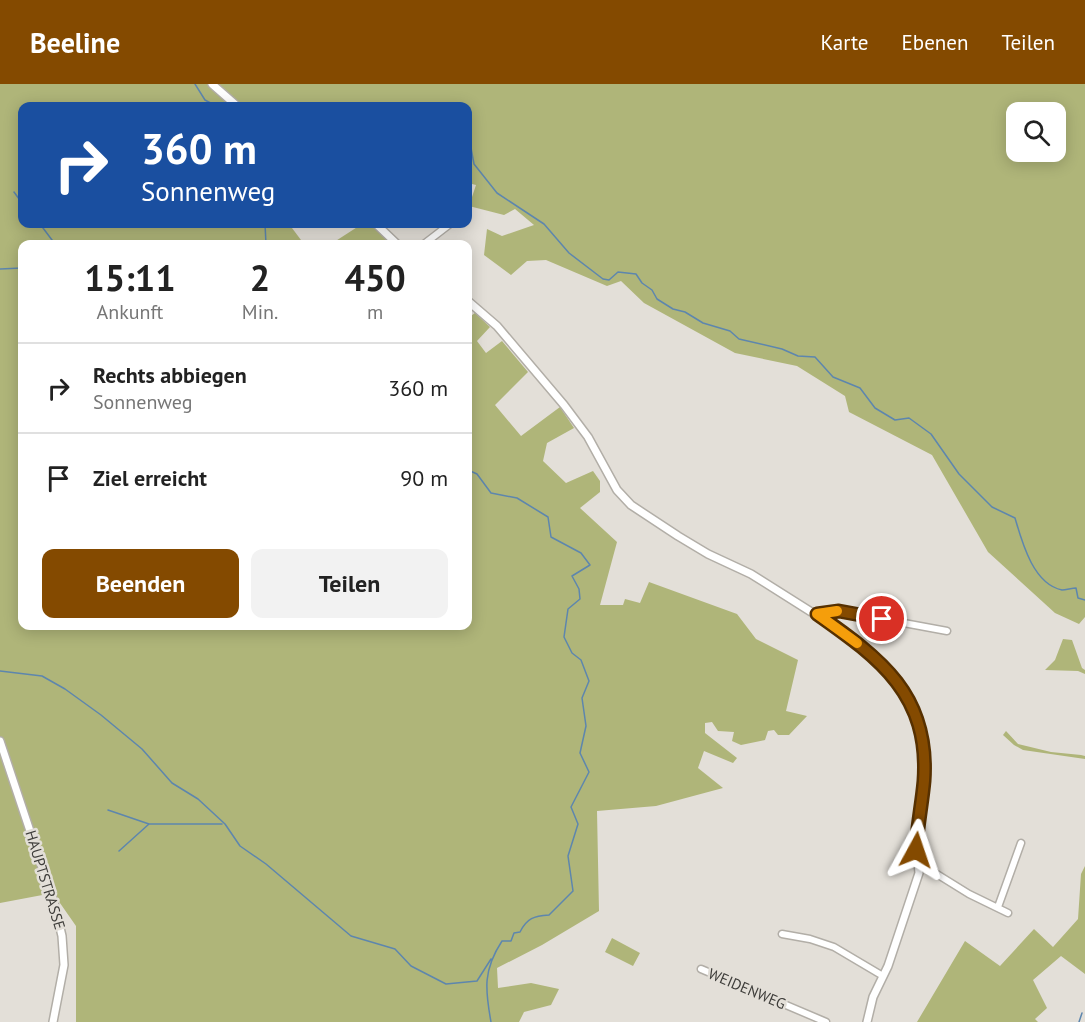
<!DOCTYPE html>
<html lang="de">
<head>
<meta charset="utf-8">
<style>
  :root { --surface:#fff; --page:#f2f2f2; --text:#222; --muted:#767676; --line:#e0e0e0; --accent:#844a00 }
  body { margin:0; font-family:"PT Sans",sans-serif; background:var(--page); color:var(--text); height:100vh; display:flex; flex-direction:column; font-size:22px; white-space:nowrap }
  * { box-sizing:border-box; margin:0 }
  p { font-size:20px; color:var(--muted) }
  .icon { flex:none; width:33px; height:33px; fill:none; stroke:currentColor; stroke-width:2; stroke-linecap:round; stroke-linejoin:round }
  .map { position:relative; flex:1; overflow:hidden }
  .details { position:absolute; left:18px; top:156px; width:454px; height:390px; display:flex; flex-direction:column; background:var(--surface); border-radius:12px; box-shadow:0 3px 15px #0003 }
  .details>* { flex:none }
  .banner { position:absolute; left:18px; top:18px; width:454px; height:126px; border-radius:12px; box-shadow:0 3px 15px #0003; background:#1a4fa0; color:#fff; overflow:hidden }
  .controls { position:absolute; left:1006px; top:18px; display:grid; gap:12px }
  .controls a { display:grid; place-items:center; width:60px; height:60px; border-radius:12px; background:var(--surface); box-shadow:0 3px 15px #0003; font-size:30px }
  .pin { position:absolute; display:grid; place-items:center; width:51px; height:51px; color:#fff; margin:-26px; border:3px solid #fff; border-radius:50%; box-shadow:0 2px 6px #0007 }
  .me { position:absolute; width:66px; margin:-33px; rotate:5deg; stroke-linejoin:round; filter:drop-shadow(0 0 4px #0008) }
  .turn { display:flex; align-items:center; gap:21px; height:126px; padding:0 24px; font-size:27px }
  .turn .icon { width:78px; height:78px; stroke-width:2.5 }
  .turn b { display:block; font-size:42px; line-height:51px }
  .eta { display:flex; justify-content:space-evenly; align-items:center; height:102px; text-align:center }
  .eta b { font-size:36px; font-weight:700; line-height:42px }
  .cta { display:flex; gap:12px; margin-top:auto; padding:12px 24px }
  .cta a { flex:1; height:69px; border-radius:12px; background:var(--accent); color:#fff; font-size:24px; font-weight:700; line-height:69px; text-align:center }
  .cta a+a { background:var(--page); color:var(--text) }
  ul { padding:0; list-style:none }
  li { display:flex; align-items:center; gap:18px; height:90px; padding:0 24px; border-top:2px solid var(--line) }
  li div { flex:1 }
  li b { display:block; font-size:22px }
  li em { font-style:normal }
  header { display:flex; align-items:center; gap:36px; box-sizing:border-box; height:84px; padding:0 30px; background:var(--accent); color:#fff }
  header strong { font-size:28px }
  nav { display:flex; gap:33px; margin-inline-start:auto; font-size:21px }
  .map>svg:first-child { display:block }
</style>
</head>
<body>
<header>
<strong>Beeline</strong>
<nav><a>Karte</a><a>Ebenen</a><a>Teilen</a></nav>
</header>
<div class="map">
<svg width="1085" height="938" viewBox="0 0 1085 938">
  <rect width="100%" height="100%" fill="#e3dfd8"/>
  <!-- green -->
  <path fill="#afb579" fill-rule="evenodd" d="M0 0H1085V533L1079 540 1055 529 988 468 932 371 849 328 845 312 797 282 735 269 644 219 621 197 607 202 546 176 527 177 511 191 484 171 487 145 502 152 534 141 515 125 504 131 469 122 476 101 468 99V22H22V140H289L304 160H22V542H468V234L475 229 490 243 477 257 486 269 502 257 528 288 495 321 521 352 560 323 574 344 547 359 543 377 566 399 593 387 600 397V408L580 424 617 458 600 521H623L625 515 640 519 649 498 737 530 756 555 798 576 786 627 807 632 789 651H778L774 646 768 647 765 656 741 661 732 657 734 648 718 647 712 638 705 639V649L737 674 733 679 704 667 698 684 723 704 656 722 597 727 599 827 542 861 497 884 498 904 531 899 559 905 551 921 524 928 519 938H76V842L53 809 0 819ZM1017 28H1056V68H1017Z
    M362 140H371L391 160H331Z
    M1063 555 1072 556 1082 584 1085 586V590L1078 587 1045 586 1055 576Z
    M1006 647 1018 660 1051 668 1081 671 1085 672V675L1023 666 1014 661 1003 651Z
    M1085 782V890L1061 872 1033 896 1047 924 1035 935 1038 938H917L965 857 1000 882 1034 845 1053 863 1078 835 1081 790Z
    M612 854 640 869 633 882 605 868Z"/>
  <g fill="none" stroke-linecap="round" stroke-linejoin="round">
    <!-- stream -->
    <path stroke="#5d86ae" stroke-width="1.5" d="M195 0 205 16 216 22
      M468 48 474 80 497 109 544 140 569 169 603 195 609 196 618 188 636 190 642 199 652 206 657 215 673 225 685 228 703 239 730 247 739 255 782 265 798 272 815 273 833 293 860 304 875 324 895 336 909 334 931 350 959 390 992 423 1015 434C1022 458 1033 500 1062 506 1066 506 1072 504 1076 504L1078 514 1085 516
      M14 108 22 119
      M40 140 55 160
      M265 140 266 160
      M0 185 22 184
      M468 386 477 390 491 409 517 414 548 433 551 453 581 469 590 481 572 492 579 505 580 515 568 525 564 553 572 569 581 576 589 597 582 614 586 642 580 669 589 688 571 723 578 740 568 772 573 807 549 831C534 832 527 834 520 848L514 849 511 857H502C483 886 485 905 491 938
      M0 587 42 592 65 605 101 631 142 665 172 699 198 715 225 740 240 762 266 780 351 852 395 865 411 882 446 900 477 897 491 875
      M108 726 149 740
      M119 767 149 740H222
      M1079 938 1082 929"/>
    <defs>
      <path id="minor" d="M424 160 450 140
        M817 530 839 527 947 547
        M919 779 969 810 1008 829
        M998 823 1021 759
        M782 850 810 855 834 863 883 892
        M701 885 826 938"/>
      <path id="tertiary" d="M212 0 237 22
        M376 140 397 160
        M468 217 497 242 564 321 588 353 617 406 631 421 678 452 708 470 751 490 835 543 878 575 909 615 920 639 923 662 924 695 916 756 919 789 888 882 873 913 867 938
        M0 657 54 819 62 852 64 881 53 938"/>
    </defs>
    <!-- minor casing -->
    <use href="#minor" stroke="#b2aea7" stroke-width="9"/>
    <!-- tertiary casing -->
    <use href="#tertiary" stroke="#b2aea7" stroke-width="10"/>
    <!-- minor -->
    <use href="#minor" stroke="#fff" stroke-width="6"/>
    <!-- tertiary -->
    <use href="#tertiary" stroke="#fff" stroke-width="7"/>
  </g>
  <g fill="none" stroke-linecap="round" stroke-linejoin="round">
    <defs>
      <path id="route" d="M882 535 839 527 817 530C881 575 930 611 924 697 922 720 917 743 916 766"/>
    </defs>
    <!-- route casing -->
    <use href="#route" stroke="#563000" stroke-width="15"/>
    <!-- route -->
    <use href="#route" stroke="#844a00" stroke-width="10"/>
    <!-- slow -->
    <path stroke="#f59e0b" stroke-width="10" d="M837 527 817 530 857 559"/>
  </g>
  <g text-anchor="middle" stroke-width="5" stroke-linejoin="round" paint-order="stroke">
    <!-- street labels -->
    <g font-size="15" fill="#3e3d3a" stroke="#e3dfd8">
      <text transform="translate(45 796) rotate(73)" y="5">HAUPTSTRASSE</text>
      <text transform="translate(747 905) rotate(23)" y="5">WEIDENWEG</text>
    </g>
  </g>
</svg>
<div class="controls">
<a><svg class="icon" aria-label="search" viewBox="0 0 24 24"><circle cx="10" cy="10" r="6"/><path d="M15 15l6 6"/></svg></a>
</div>
<div class="pin" style="left:882px;top:535px;background:#d93025"><svg class="icon" aria-label="arrive" viewBox="0 0 24 24"><path d="M6 21V4h12l-3 4 3 4H6"/></svg></div>
<svg class="me" style="left:916px;top:766px" viewBox="-20 -20 40 40"><path d="M0-17L14 15 0 8-14 15z" fill="#844a00" stroke="#fff" stroke-width="4"/></svg>
<div class="banner">
<div class="turn"><svg class="icon" aria-label="right" viewBox="0 0 24 24"><path d="M7 20v-9h11M14 6l5 5-5 5"/></svg><div><b>360 m</b>Sonnenweg</div></div>
</div>
<section class="details">
<div class="eta">
<div><b>15:11</b><p>Ankunft</p></div>
<div><b>2</b><p>Min.</p></div>
<div><b>450</b><p>m</p></div>
</div>
<ul>
<li><svg class="icon" aria-label="right" viewBox="0 0 24 24"><path d="M7 20v-9h11M14 6l5 5-5 5"/></svg><div><b>Rechts abbiegen</b><p>Sonnenweg</p></div><em>360 m</em></li>
<li><svg class="icon" aria-label="arrive" viewBox="0 0 24 24"><path d="M6 21V4h12l-3 4 3 4H6"/></svg><div><b>Ziel erreicht</b></div><em>90 m</em></li>
</ul>
<div class="cta"><a>Beenden</a><a>Teilen</a></div>
</section>
</div>
</body>
</html>
